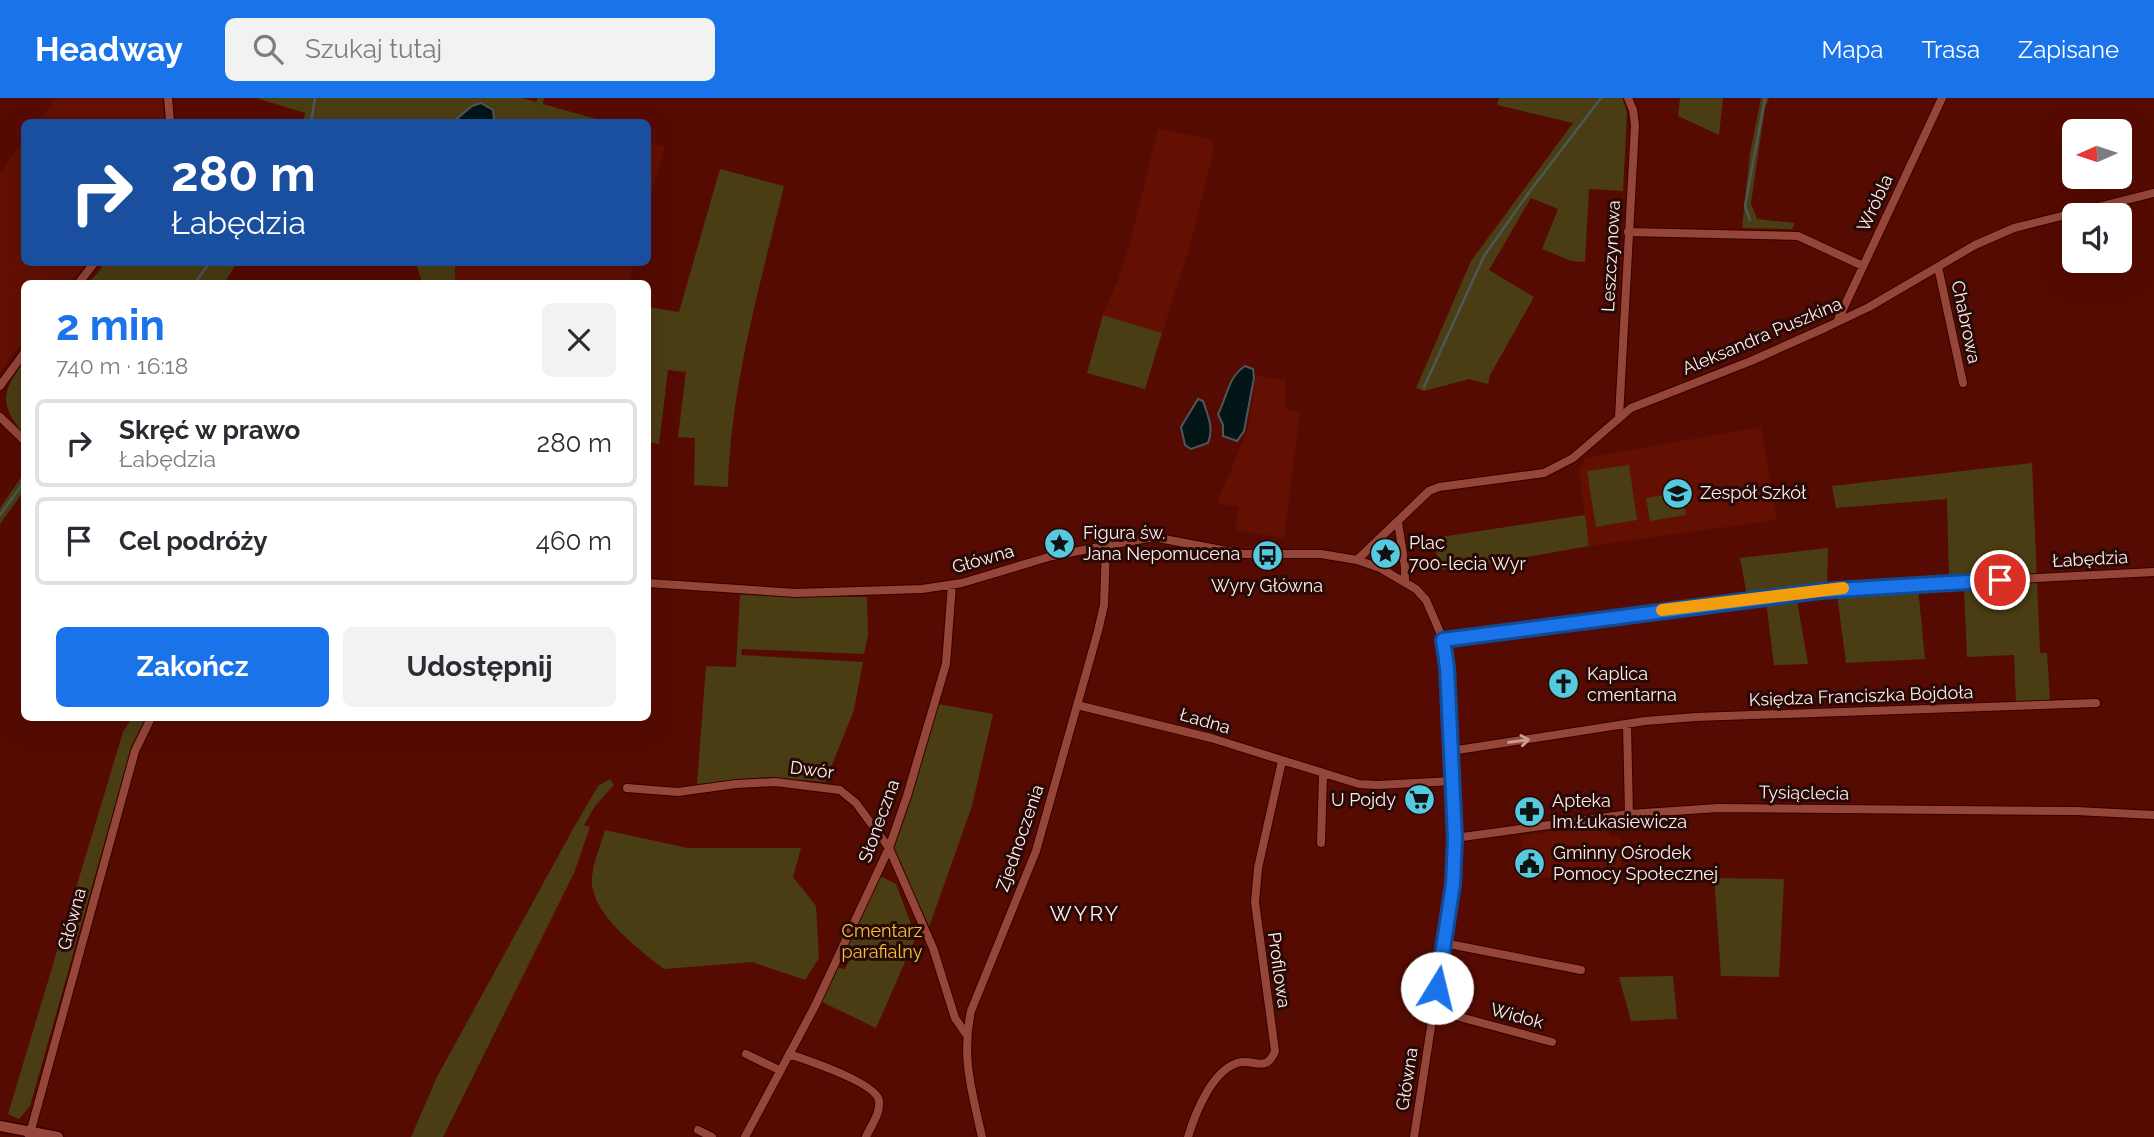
<!DOCTYPE html>
<html lang="pl">
<head>
<meta charset="utf-8">
<style>
  :root { --surface:#fff; --page:#f2f2f3; --text:#2b2b33; --muted:#7c7c81; --line:#e1e1e2; --accent:#1a73e8 }
  body { margin:0; font-family:Raleway,sans-serif; background:var(--page); color:var(--text); height:100vh; display:flex; flex-direction:column; font-size:26px; white-space:nowrap }
  * { box-sizing:border-box; margin:0 }
  p { font-size:23px; color:var(--muted) }
  .icon { flex:none; width:38px; height:38px; fill:none; stroke:currentColor; stroke-width:2; stroke-linecap:round; stroke-linejoin:round }
  .map { position:relative; flex:1; overflow:hidden }
  .sheet { position:absolute; left:21px; top:182px; width:630px; height:441px; display:flex; flex-direction:column; background:var(--surface); border-radius:10px; box-shadow:0 7px 28px #0002 }
  .sheet>* { flex:none }
  .hud { position:absolute; left:21px; top:21px; width:630px; height:147px; border-radius:10px; box-shadow:0 7px 28px #0002; background:#1a4fa0; color:#fff; overflow:hidden }
  .needle { width:46px; rotate:267deg }
  .tools { position:absolute; left:2062px; top:21px; display:grid; gap:14px }
  .tools a { display:grid; place-items:center; width:70px; height:70px; border-radius:10px; background:var(--surface); box-shadow:0 7px 28px #0002; font-size:35px }
  .pin { position:absolute; display:grid; place-items:center; width:60px; height:60px; color:#fff; margin:-30px; border:4px solid #fff; border-radius:50%; box-shadow:0 2px 7px #0007 }
  .me { position:absolute; width:77px; margin:-38px; rotate:9deg; stroke-linejoin:round; filter:drop-shadow(0 0 5px #0008) }
  .turn { display:flex; align-items:center; gap:24px; height:147px; padding:0 35px; font-size:32px }
  .turn .icon { width:91px; height:91px; stroke-width:2.5 }
  .turn b { display:block; font-size:49px; line-height:60px }
  .round { display:grid; place-items:center; flex:none; width:74px; height:74px; border-radius:10px; background:var(--page) }
  .overview { display:flex; align-items:center; justify-content:space-between; height:119px; padding:0 35px }
  h1 { font-size:42px; font-weight:700; line-height:52px; color:var(--accent) }
  .cta { display:flex; gap:14px; margin-top:auto; padding:14px 35px }
  .cta a { flex:1; height:80px; border-radius:10px; background:var(--accent); color:#fff; font-size:28px; font-weight:700; line-height:80px; text-align:center }
  .cta a+a { background:var(--page); color:var(--text) }
  ul { padding:0; list-style:none }
  li { display:flex; align-items:center; gap:21px; height:88px; margin:0 14px 10px; padding:0 21px; border:4px solid var(--line); border-radius:10px }
  li div { flex:1 }
  li b { display:block; font-size:26px }
  li em { font-style:normal }
  header { display:flex; align-items:center; gap:42px; box-sizing:border-box; height:98px; padding:0 35px; background:var(--accent); color:#fff }
  header strong { font-size:33px }
  nav { display:flex; gap:38px; margin-inline-start:auto; font-size:24px }
  .search { width:490px; height:63px; background:var(--page); display:flex; align-items:center; gap:18px; box-sizing:border-box; padding:0 24px; border-radius:10px; color:var(--muted); font-size:26px }
  .map>svg:first-child { display:block }
</style>
</head>
<body>
<header>
<strong>Headway</strong>
<div class="search"><svg class="icon" aria-label="search" viewBox="0 0 24 24"><circle cx="10" cy="10" r="6"/><path d="M15 15l6 6"/></svg>Szukaj tutaj</div>
<nav><a>Mapa</a><a>Trasa</a><a>Zapisane</a></nav>
</header>
<div class="map">
<svg width="2154" height="1039" viewBox="0 0 2154 1039">
  <rect width="100%" height="100%" fill="#560b02"/>
  <!-- built -->
  <path fill="#631003" d="M56 0H162L165 24H38Z
    M1158 31 1210 41 1214 51 1188 155 1162 235 1103 217 1119 179 1129 148Z
    M24 42V164L86 165 69 185 24 186V243L0 274V75Z
    M648 43 665 49 648 106Z
    M455 165H634L629 186 455 185Z
    M1256 278 1286 282 1285 311 1300 314 1284 440 1235 432 1239 409 1217 405 1249 328Z
    M1761 329 1777 422 1589 448 1579 374 1585 360Z
    M1608 727 1610 739H1620L1622 774 1522 781 1521 738Z"/>
  <!-- green -->
  <path fill="#4b3d13" d="M256 0H522L536 4 538 0H544L543 6 607 24H303L305 15Z
    M1499 0H1623L1627 15 1623 93 1589 91 1585 164 1572 163 1542 151 1558 111 1531 100 1489 172 1534 199 1490 277 1488 286 1469 281 1424 293 1416 290 1471 163 1573 25 1497 7Z
    M1680 0H1723L1719 37 1678 18Z
    M1761 0H1769L1765 10 1751 105 1757 121 1795 125 1792 131 1742 130 1750 55Z
    M720 71 784 88C760 187 731 287 728 389L694 387 695 340 678 339 686 274 668 272 659 346 648 344V209L679 214Z
    M105 164H237V165L224 185H87L97 176Z
    M416 165H455V185H422Z
    M1103 217 1162 235 1145 291 1087 275Z
    M24 263V337C0 305 0 297 24 263Z
    M2032 365 2040 555H2047L2050 602 2016 605 2014 557 1967 559 1964 489 1949 482 1947 401 1836 410 1832 388Z
    M1629 367 1637 422 1596 429 1587 373Z
    M24 375V393L0 426V410Z
    M1682 394 1686 417 1650 423 1646 400Z
    M1585 417 1589 448 1488 466 1439 472 1434 440Z
    M1828 450 1827 489 1795 491 1808 566 1774 567 1766 503 1747 498 1740 460Z
    M1918 489 1925 561 1846 565 1837 496Z
    M740 497 867 499 868 537 864 556 742 551 741 557 863 564 854 612 825 684 767 679 697 687 706 568 736 569Z
    M938 606 993 616 972 708 929 829 892 749Z
    M132 620H146L132 647 30 1008 19 1021 8 1016 123 634Z
    M610 681 614 687 595 708 584 727 590 729 574 775 443 1039H411L437 979 573 731 598 688Z
    M605 732 688 750H801L793 779 816 808 819 860 805 882 752 864 664 871C640 852 589 815 592 780 593 764 601 747 605 732Z
    M880 778 896 786 916 839 876 930 822 904 838 870 845 871 849 863 845 854Z
    M1714 780 1784 781 1779 879 1721 878Z
    M1673 878 1677 921 1631 923 1619 879Z"/>
  <!-- water -->
  <path fill="#041518" stroke="#4e5758" stroke-width="2" d="M481 5 493 12 494 22 492 24H453L472 8Z
    M1245 268 1253 271 1254 280 1244 333 1237 343 1223 338V327L1218 316C1227 299 1228 279 1245 268Z
    M1198 301 1203 303C1208 318 1214 330 1208 345L1191 351 1185 347 1181 329Z"/>
  <g fill="none" stroke-linecap="round" stroke-linejoin="round">
    <!-- stream -->
    <path stroke="#4e5758" stroke-width="2.5" d="M311 24 315 0
      M1750 122 1745 108 1765 0
      M194 186 210 164
      M1424 289 1484 158 1530 93 1601 0
      M0 417 24 384"/>
    <defs>
      <path id="street" d="M168 0 170 24
        M1628 134 1798 138 1863 168
        M1938 169 1963 285
        M78 186 95 164
        M1837 224 1942 0
        M0 288 24 255
        M0 319 24 342
        M1619 319 1635 27 1633 12 1628 0
        M1398 424 1405 469V483
        M1357 462 1429 393 1439 389 1544 375 1573 360 1631 310 1751 263 1827 229 1869 209 1975 147 2014 130 2154 95
        M648 485 796 495 922 491 962 485 1052 458 1153 439 1243 456H1321L1357 462 1380 470 1416 491 1426 502 1436 525 1443 542 1447 569 1455 740 1453 786 1414 1039
        M1443 542 1846 490 2154 474
        M1077 607 1211 640 1359 686 1377 687 1453 683
        M1627 627 1629 716
        M1451 653 1645 623 1696 619 2096 605
        M627 690 678 694 736 686 775 684 840 692 856 705 889 750 933 850 955 920 966 936
        M1455 740 1629 716 1718 710 2076 713 2154 717
        M1321 745 1323 676
        M1444 845 1581 872
        M1434 912 1552 944
        M746 956 779 972
        M789 956C807 962 877 985 879 1003 881 1015 870 1029 866 1039
        M698 1032 712 1039
        M29 1039 135 653 151 620
        M745 1039 815 908 889 750 907 698 946 566 952 487
        M982 1039C972 994 961 959 971 913L1036 753 1098 533 1104 507 1106 448
        M1188 1039C1195 1016 1211 974 1237 965 1254 960 1266 976 1275 953L1255 804 1258 770 1282 663"/>
      <path id="secondary" d="M0 1028 58 1039"/>
    </defs>
    <!-- street casing -->
    <use href="#street" stroke="#320000" stroke-width="10"/>
    <!-- secondary casing -->
    <use href="#secondary" stroke="#320000" stroke-width="13"/>
    <!-- street -->
    <use href="#street" stroke="#954638" stroke-width="8"/>
    <!-- secondary -->
    <use href="#secondary" stroke="#954638" stroke-width="10"/>
  </g>
  <!-- one-way arrows -->
  <defs><path id="oneway-shaft" d="M-6 0H5M1.5-3L5.5 0L1.5 3" fill="none" stroke-width="1.6" stroke-linecap="round" stroke-linejoin="round" transform="scale(1.75)"/></defs>
  <use stroke="#c89b93" href="#oneway-shaft" transform="translate(1519 643) rotate(-8)"/>
  <g fill="none" stroke-linecap="round" stroke-linejoin="round">
    <defs>
      <path id="route" d="M1437 890 1453 786 1455 740 1447 569 1443 542 1820 493 2000 482"/>
    </defs>
    <!-- route casing -->
    <use href="#route" stroke="#114b97" stroke-width="18"/>
    <!-- route -->
    <use href="#route" stroke="#1a73e8" stroke-width="12"/>
    <!-- slow -->
    <path stroke="#f59e0b" stroke-width="12" d="M1662 512 1843 490"/>
  </g>
  <!-- icons -->
  <defs>
    <symbol id="school-disc" viewBox="-11 -11 22 22"><circle r="9.5" fill="#55cadf" stroke="#280905"/><path d="M0-5L7-2L0 1L-7-2ZM-4 1L0 2.5L4 1V4Q0 6-4 4Z" fill="#111"/></symbol>
    <symbol id="sight-disc" viewBox="-11 -11 22 22"><circle r="9.5" fill="#55cadf" stroke="#280905"/><path d="M0-6L1.8-2.2L6-1.7L2.9 1.2L3.7 5.4L0 3.3L-3.7 5.4L-2.9 1.2L-6-1.7L-1.8-2.2Z" fill="#111"/></symbol>
    <symbol id="bus-disc" viewBox="-11 -11 22 22"><circle r="9.5" fill="#55cadf" stroke="#280905"/><path d="M-5-6H5V4H4V6H2V4H-2V6H-4V4H-5ZM-3.5-4V0h7V-4ZM-3.5 1.2v1.5H-2V1.2ZM2 1.2v1.5H3.5V1.2Z" fill="#111"/></symbol>
    <symbol id="church-disc" viewBox="-11 -11 22 22"><circle r="9.5" fill="#55cadf" stroke="#280905"/><path d="M-1.2-6h2.4v3.5h3.3v2.4h-3.3V6h-2.4V-.1h-3.3v-2.4h3.3Z" fill="#111"/></symbol>
    <symbol id="supermarket-disc" viewBox="-11 -11 22 22"><circle r="9.5" fill="#55cadf" stroke="#280905"/><path d="M-6-5.5h2.5l.6 2H6L4.5 2H-2.5L-4.4-4H-6ZM-1.5 3.2a1.3 1.3 0 1 0 .1 0ZM3 3.2a1.3 1.3 0 1 0 .1 0Z" fill="#111"/></symbol>
    <symbol id="pharmacy-disc" viewBox="-11 -11 22 22"><circle r="9.5" fill="#55cadf" stroke="#280905"/><path d="M-2-6h4v4h4v4h-4v4h-4v-4h-4v-4h4Z" fill="#111"/></symbol>
    <symbol id="civic-disc" viewBox="-11 -11 22 22"><circle r="9.5" fill="#55cadf" stroke="#280905"/><path d="M-.6-6.5H3V-4.5H.6V-3L4-1V1h2V6H-6V1h2V-1L-.6-3ZM-1.2 2.5V6h2.4V2.5Z" fill="#111"/></symbol>
  </defs>
  <g fill-rule="evenodd">
    <use href="#school-disc" x="1660" y="378" width="35" height="35"/>
    <use href="#sight-disc" x="1042" y="428" width="35" height="35"/>
    <use href="#sight-disc" x="1368" y="438" width="35" height="35"/>
    <use href="#bus-disc" x="1250" y="440" width="35" height="35"/>
    <use href="#church-disc" x="1546" y="568" width="35" height="35"/>
    <use href="#supermarket-disc" x="1402" y="684" width="35" height="35"/>
    <use href="#pharmacy-disc" x="1512" y="696" width="35" height="35"/>
    <use href="#civic-disc" x="1512" y="748" width="35" height="35"/>
  </g>
  <g text-anchor="middle" stroke-width="6" stroke-linejoin="round" paint-order="stroke">
    <!-- street labels -->
    <g font-size="18" fill="#faf0ee" stroke="#280905">
      <text transform="translate(1875 105) rotate(-65)" y="6">Wróbla</text>
      <text transform="translate(1611 158) rotate(-87)" y="6">Leszczynowa</text>
      <text transform="translate(1966 224) rotate(78)" y="6">Chabrowa</text>
      <text transform="translate(1762 238) rotate(-23)" y="6">Aleksandra Puszkina</text>
      <text transform="translate(983 461) rotate(-16)" y="6">Główna</text>
      <text transform="translate(2090 461) rotate(-3)" y="6">Łabędzia</text>
      <text transform="translate(1861 598) rotate(-2)" y="6">Księdza Franciszka Bojdoła</text>
      <text transform="translate(1205 623) rotate(16)" y="6">Ładna</text>
      <text transform="translate(812 672) rotate(7)" y="6">Dwór</text>
      <text transform="translate(1804 695) rotate(1)" y="6">Tysiąclecia</text>
      <text transform="translate(879 723) rotate(-70)" y="6">Słoneczna</text>
      <text transform="translate(1020 740) rotate(-71)" y="6">Zjednoczenia</text>
      <text transform="translate(72 821) rotate(-75)" y="6">Główna</text>
      <text transform="translate(1279 872) rotate(82)" y="6">Profilowa</text>
      <text transform="translate(1517 918) rotate(15)" y="6">Widok</text>
      <text transform="translate(1407 981) rotate(-81)" y="6">Główna</text>
    </g>
    <!-- poi labels -->
    <g font-size="18" fill="#faf0ee" stroke="#280905" text-anchor="start">
      <text x="1700" y="401">Zespół Szkół</text>
      <text x="1083" y="441">Figura św.<tspan x="1083" dy="21">Jana Nepomucena</tspan></text>
      <text x="1409" y="451">Plac<tspan x="1409" dy="21">700-lecia Wyr</tspan></text>
      <text x="1267" y="494" text-anchor="middle">Wyry Główna</text>
      <text x="1587" y="582">Kaplica<tspan x="1587" dy="21">cmentarna</tspan></text>
      <text x="1396" y="708" text-anchor="end">U Pojdy</text>
      <text x="1552" y="709">Apteka<tspan x="1552" dy="21">Im.Łukasiewicza</tspan></text>
      <text x="1553" y="761">Gminny Ośrodek<tspan x="1553" dy="21">Pomocy Społecznej</tspan></text>
    </g>
    <!-- park labels -->
    <g font-size="18" fill="#eec640" stroke="#280905">
      <text x="882" y="839">Cmentarz<tspan x="882" dy="21">parafialny</tspan></text>
    </g>
    <!-- quarter labels -->
    <g font-size="21" letter-spacing="2" fill="#faf0ee" stroke="#280905">
      <text x="1085" y="823">WYRY</text>
    </g>
  </g>
</svg>
<div class="tools">
<a><svg class="needle" viewBox="-14 -14 28 28"><path d="M0-13l5 13h-10z" fill="#e53935"/><path d="M0 13l5-13h-10z" fill="#7c7c81"/></svg></a>
<a><svg class="icon" aria-label="sound" viewBox="0 0 24 24"><path d="M4 9h4l5-4v14l-5-4H4zM17 9q2 3 0 6"/></svg></a>
</div>
<div class="pin" style="left:2000px;top:482px;background:#d93025"><svg class="icon" aria-label="arrive" viewBox="0 0 24 24"><path d="M6 21V4h12l-3 4 3 4H6"/></svg></div>
<svg class="me" style="left:1437px;top:890px" viewBox="-20 -20 40 40"><circle r="19" fill="#fff"/><path d="M0-13L10 11 0 6-10 11z" fill="#1a73e8"/></svg>
<div class="hud">
<div class="turn"><svg class="icon" aria-label="right" viewBox="0 0 24 24"><path d="M7 20v-9h11M14 6l5 5-5 5"/></svg><div><b>280 m</b>Łabędzia</div></div>
</div>
<section class="sheet">
<div class="overview"><div><h1>2 min</h1><p>740 m · 16:18</p></div><a class="round"><svg class="icon" aria-label="close" viewBox="0 0 24 24"><path d="M6 6l12 12M18 6L6 18"/></svg></a></div>
<ul>
<li><svg class="icon" aria-label="right" viewBox="0 0 24 24"><path d="M7 20v-9h11M14 6l5 5-5 5"/></svg><div><b>Skręć w prawo</b><p>Łabędzia</p></div><em>280 m</em></li>
<li><svg class="icon" aria-label="arrive" viewBox="0 0 24 24"><path d="M6 21V4h12l-3 4 3 4H6"/></svg><div><b>Cel podróży</b></div><em>460 m</em></li>
</ul>
<div class="cta"><a>Zakończ</a><a>Udostępnij</a></div>
</section>
</div>
</body>
</html>
